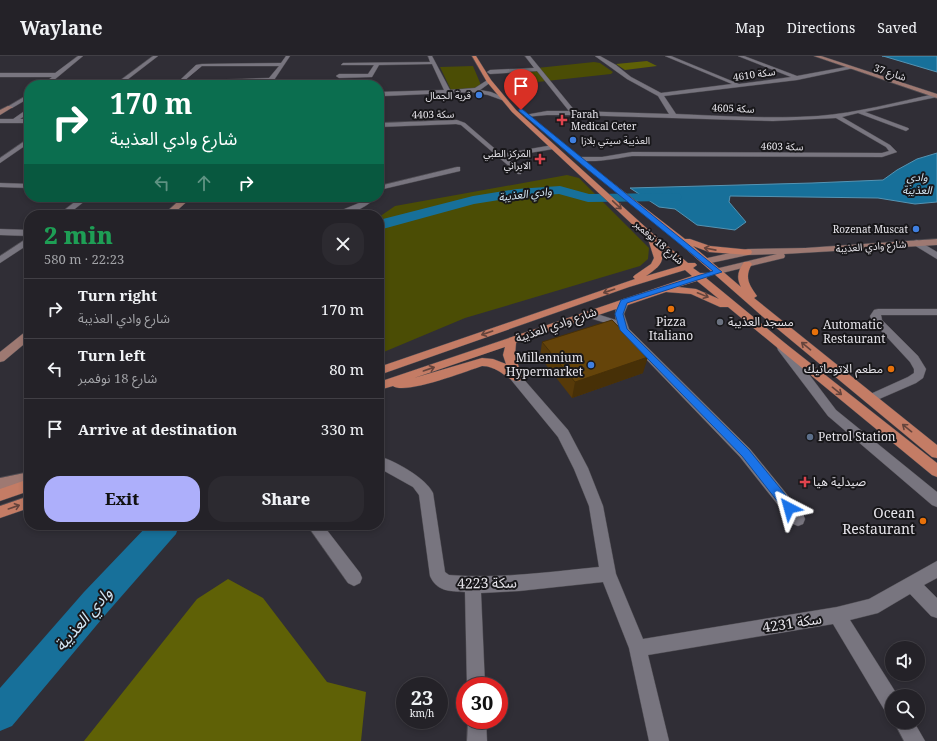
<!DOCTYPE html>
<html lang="en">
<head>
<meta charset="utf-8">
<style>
  :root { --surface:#242228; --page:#2c2a30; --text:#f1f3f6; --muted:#a3a4a8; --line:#413f45; --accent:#adaffb }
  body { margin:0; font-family:"Noto Serif","Noto Sans Arabic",serif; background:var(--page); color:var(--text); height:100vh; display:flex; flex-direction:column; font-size:15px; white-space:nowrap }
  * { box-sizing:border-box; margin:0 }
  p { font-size:13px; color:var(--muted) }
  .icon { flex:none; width:22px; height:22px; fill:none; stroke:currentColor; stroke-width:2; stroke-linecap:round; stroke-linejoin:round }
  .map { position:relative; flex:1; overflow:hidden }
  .panel { position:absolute; left:24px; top:154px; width:360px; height:320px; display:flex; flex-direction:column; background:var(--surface); border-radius:16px; box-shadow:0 2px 6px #0003,0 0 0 1px var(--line) }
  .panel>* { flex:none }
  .hud { position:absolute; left:24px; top:24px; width:360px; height:122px; border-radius:16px; box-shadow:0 2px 6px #0003,0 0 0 1px var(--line); background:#0b6e4f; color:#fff; overflow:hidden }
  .buttons { position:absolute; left:885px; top:585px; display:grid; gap:8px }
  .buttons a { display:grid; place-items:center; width:40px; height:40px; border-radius:50%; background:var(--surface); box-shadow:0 2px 6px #0003,0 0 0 1px var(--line); font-size:20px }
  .speed { position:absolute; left:396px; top:621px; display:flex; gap:8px; font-size:20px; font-weight:700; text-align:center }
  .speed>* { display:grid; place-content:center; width:52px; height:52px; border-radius:50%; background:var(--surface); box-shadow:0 2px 6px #0003,0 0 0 1px var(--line); line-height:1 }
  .speed small { font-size:10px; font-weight:400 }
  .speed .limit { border:6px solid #d22; background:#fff; color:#111 }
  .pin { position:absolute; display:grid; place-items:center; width:34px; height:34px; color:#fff; margin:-41px -17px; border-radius:50% 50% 50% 0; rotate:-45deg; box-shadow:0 0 4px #0007 }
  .pin .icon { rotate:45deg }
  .me { position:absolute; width:44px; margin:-22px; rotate:321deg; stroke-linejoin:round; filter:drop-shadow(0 0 3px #0008) }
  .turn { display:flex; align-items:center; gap:14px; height:84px; padding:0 20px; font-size:18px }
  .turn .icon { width:52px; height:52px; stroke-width:2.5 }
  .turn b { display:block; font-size:28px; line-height:34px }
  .lanes { display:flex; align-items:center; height:38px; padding:0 20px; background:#0003; justify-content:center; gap:20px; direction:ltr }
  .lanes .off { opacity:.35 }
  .round { display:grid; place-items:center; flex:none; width:42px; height:42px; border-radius:16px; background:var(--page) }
  .overview { display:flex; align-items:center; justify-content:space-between; height:68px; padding:0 20px }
  h1 { font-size:24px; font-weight:800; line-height:30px; color:#1e9e55 }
  .action { display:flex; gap:8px; margin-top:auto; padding:8px 20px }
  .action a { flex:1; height:46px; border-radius:16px; background:var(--accent); color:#111; font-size:16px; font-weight:800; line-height:46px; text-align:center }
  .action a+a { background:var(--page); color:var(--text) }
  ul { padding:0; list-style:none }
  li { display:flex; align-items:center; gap:12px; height:60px; padding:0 20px; border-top:1px solid var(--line) }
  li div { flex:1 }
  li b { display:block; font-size:15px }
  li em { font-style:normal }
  header { display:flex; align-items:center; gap:24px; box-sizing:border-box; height:56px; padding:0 20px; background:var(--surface); border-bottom:1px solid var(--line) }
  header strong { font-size:19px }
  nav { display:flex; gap:22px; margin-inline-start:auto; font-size:14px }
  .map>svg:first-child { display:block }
</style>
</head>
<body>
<header>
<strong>Waylane</strong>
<nav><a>Map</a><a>Directions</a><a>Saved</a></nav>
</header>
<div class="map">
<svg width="937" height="685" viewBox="0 0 937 685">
  <rect width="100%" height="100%" fill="#302e36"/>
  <!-- green -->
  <path fill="#4b4d05" d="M594 6 600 7 613 16 611 18 528 27 518 14Z
    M473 10 481 29 477 32 451 34 440 11Z
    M567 119 579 122 649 192 648 203 640 210 465 262 379 298V161L395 150Z"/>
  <!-- forest -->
  <path fill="#5f6106" d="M647 5 657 10 625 14 616 8Z
    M228 523 263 542 327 626 366 636 361 685H84L197 543Z"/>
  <!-- water -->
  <path fill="#17709a" stroke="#5593b2" d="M882 0H937V16L883 0Z
    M937 97V146L915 148 878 142 730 140 729 146 746 166 735 174 697 169 675 153 659 151 630 132 812 127 883 124 897 114 917 103Z"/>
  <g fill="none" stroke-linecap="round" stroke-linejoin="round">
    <!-- river -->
    <path fill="#17709a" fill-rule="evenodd" d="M560 130 589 138 675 137 680 138 682 141 680 144 675 145 588 146 559 138 517 141 474 148 379 174V164L473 140 517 133Z
      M148 469H179L176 478 106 558 12 670 0 675V632L84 536Z"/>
    <defs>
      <path id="street" d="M78 0H83L48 29H42L52 21H0V17H55Z
        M153 0H158L123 27 178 26 196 9 202 8 281 7 286 0H290L274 24 275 29H269V26L114 29ZM202 10H279L269 22 184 25Z
        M428 0H432L450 34 475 32 489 23 491 24V26L480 34 491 36 505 42 502 44 488 39 472 36 384 40 382 65 379 67V36L444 34 432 8 379 9 372 21 339 22 336 20 339 18H368L374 9H341L343 7 430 6Z
        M525 0H530L575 55 669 58 658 40 627 23 595 0H600L616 9 631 21 661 37 732 28 665 0H671L739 28 791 21 738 0H744L797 20 851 10 854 12 797 24 664 40 676 58C723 60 771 63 818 60 857 57 897 46 935 38L937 39V41L865 56 908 72 909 73 906 75 858 57 842 61 890 89 897 96 882 101 632 100C619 102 585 109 575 102L576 101H602L632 96 882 97 889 95 886 91 836 62 773 65 573 59H547L525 61V59L547 55H569L537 15 490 18 487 16 490 14 534 12Z
        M29 38V42L12 52 7 51Z
        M29 52V57L20 63H29V67H0V63H13Z
        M457 64 465 67 501 98 553 89 556 91 553 93 505 101 521 114V118H518L461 69 456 68 379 71V67Z
        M29 82V87L0 107V102Z
        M457 111H460V115L379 134V130Z
        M0 127 29 128V132L0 131Z
        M81 141H90L67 159H58Z
        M367 141H376C365 154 346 159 330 159L359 147Z
        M0 173 29 174V180L0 179Z
        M29 181V188L0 207V200Z
        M917 184 937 196V203L914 189 913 187 914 185Z
        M624 243 629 246 624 258 629 273 750 393 803 458 805 463 803 468 798 470 793 468 740 401 620 276 606 267 583 260 582 258 587 255 616 264C614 257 616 245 624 243Z
        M878 253H937V259H881L882 264 918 300 926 313 923 322 916 327 870 347 866 346 864 343 866 340 908 321 914 317V313L910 306 872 265 870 260 874 254Z
        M782 287 786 288 836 354 937 436V451L932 449 828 360 778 294 777 291 778 288Z
        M516 318 520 319 568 374 588 412 603 450 616 518 643 583 837 551 869 543 937 505V522L924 529 937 542V562L931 560 910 538 878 557 850 564 898 640H892V657L885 655 833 568 648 599 669 685H649L629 592 603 526 519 535 481 537 485 630H467L465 536C450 535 437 536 430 520L419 439 413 431 379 412V400C395 405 426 422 433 437L445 516 449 519C499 523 549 516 599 511L589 450 574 413 558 381 512 325 510 322 512 319Z
        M307 469H323L360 517 362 522 360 527 354 530 348 527Z
        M468 664H486L487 685H467Z
        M894 666H914L925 685H904Z"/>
      <path id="secondary" d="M814 0H821L937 38V42Z
        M8 50 13 51 0 59V54Z
        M183 141H192L172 159H163Z
        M937 183V189L784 198 785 200 784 202 718 218 715 217 713 215 715 213 777 198 748 199 706 208 701 205 703 203 748 193 805 192Z
        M29 274V284L4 305 0 306V296L25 276Z
        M29 416V428L0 434V422Z"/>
      <path id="primary" d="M472 0H476L491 24 516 54 652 177 688 207H695L697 209 693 212 700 217H708L710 219 706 222 786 288 937 407V421L932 419 728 251H720L691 238 666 236 516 287 515 299 522 321 520 325C509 328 501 310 482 310 467 315 405 339 393 330L379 334V326L692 220 685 214 629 231 379 319V311L635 223 633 221 635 219 651 208 654 202 648 183 512 56 487 26ZM661 194 680 210 646 220C656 213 666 207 661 194ZM697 225 719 243 696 233 678 231ZM505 291 503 299 506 308 493 303 482 302 414 322Z
        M579 101 685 183H690L710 190 751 194 752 196 751 198 748 199 709 196 693 190 741 231C736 221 738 215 744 206H750L752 208C744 221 749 229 757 240L754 242 937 389V402L932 401 762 260 671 180 577 104 576 103Z
        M29 423V435L0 445V433Z
        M29 440V452L0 462V450Z"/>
    </defs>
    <!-- street casing -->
    <use href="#street" stroke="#4e4c52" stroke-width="1"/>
    <!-- secondary casing -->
    <use href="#secondary" stroke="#4e4c52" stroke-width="1"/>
    <!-- primary casing -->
    <use href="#primary" stroke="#4e4c52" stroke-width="1"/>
    <!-- street -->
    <use href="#street" fill="#78757f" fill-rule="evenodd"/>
    <!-- secondary -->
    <use href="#secondary" fill="#9e7972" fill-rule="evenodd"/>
    <!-- primary -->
    <use href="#primary" fill="#c47c65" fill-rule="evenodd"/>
  </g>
  <!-- wall -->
  <path fill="#573a09" d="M542 286 643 317 572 342 540 301Z"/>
  <!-- shaded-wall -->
  <path fill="#473007" d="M648 301 643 317 572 342 575 326Z"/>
  <!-- building -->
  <path fill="#65440a" stroke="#473007" d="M612 264 648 301 575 326 542 286Z"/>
  <!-- one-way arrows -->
  <defs><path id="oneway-shaft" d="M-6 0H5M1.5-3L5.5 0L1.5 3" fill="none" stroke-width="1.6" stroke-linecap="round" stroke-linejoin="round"/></defs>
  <g stroke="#65443c">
    <use href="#oneway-shaft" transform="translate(617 149) rotate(43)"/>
    <use href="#oneway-shaft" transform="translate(710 193) rotate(-169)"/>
    <use href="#oneway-shaft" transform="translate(609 235) rotate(161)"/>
    <use href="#oneway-shaft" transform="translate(703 239) rotate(22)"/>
    <use href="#oneway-shaft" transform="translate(487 277) rotate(161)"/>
    <use href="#oneway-shaft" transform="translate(806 290) rotate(-140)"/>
    <use href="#oneway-shaft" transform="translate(429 313) rotate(-19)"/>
    <use href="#oneway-shaft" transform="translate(837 335) rotate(39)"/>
    <use href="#oneway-shaft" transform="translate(907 372) rotate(-141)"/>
    <use href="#oneway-shaft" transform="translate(14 451) rotate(-19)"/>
  </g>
  <!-- route -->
  <path fill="#1a73e8" stroke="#114b97" d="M519 53H522L722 216 627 247 623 258 627 273 749 394 793 448 795 452 793 455 789 457 785 455 742 400 620 274 615 258 621 244 713 215 587 113 519 55Z"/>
  <!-- markers -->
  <g fill="#3f7fe0" stroke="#18171a" stroke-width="1.5">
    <circle cx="479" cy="39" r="4"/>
    <circle cx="573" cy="84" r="4"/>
    <circle cx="916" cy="173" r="4"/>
    <circle cx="591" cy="309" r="4"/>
  </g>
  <g fill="#e0444e" stroke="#18171a" stroke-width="1.5">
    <path d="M560 58h4v4h4v4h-4v4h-4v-4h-4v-4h4z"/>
    <path d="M538 97h4v4h4v4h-4v4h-4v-4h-4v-4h4z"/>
    <path d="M803 420h4v4h4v4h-4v4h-4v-4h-4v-4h4z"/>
  </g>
  <g fill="#e8710a" stroke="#18171a" stroke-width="1.5">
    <circle cx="671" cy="253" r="4"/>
    <circle cx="815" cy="276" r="4"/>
    <circle cx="891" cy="313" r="4"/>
    <circle cx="923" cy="465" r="4"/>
  </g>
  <circle fill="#6b7280" stroke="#18171a" stroke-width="1.5" cx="720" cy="266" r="4"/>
  <circle fill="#5c6f8a" stroke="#18171a" stroke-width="1.5" cx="810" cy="381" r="4"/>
  <g text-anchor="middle" stroke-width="4" stroke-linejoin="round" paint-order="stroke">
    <!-- far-street labels -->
    <g font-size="10" fill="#e6e4ea" stroke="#18171a">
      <text transform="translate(890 16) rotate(18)" y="4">شارع 37</text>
      <text transform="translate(754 18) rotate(-8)" y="4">سكة 4610</text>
      <text transform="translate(733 52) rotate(2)" y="4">سكة 4605</text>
      <text transform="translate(433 58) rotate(-1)" y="4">سكة 4403</text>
      <text transform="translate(782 90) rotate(1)" y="4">سكة 4603</text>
      <text transform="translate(659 186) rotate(41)" y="4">شارع 18 نوفمبر</text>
      <text transform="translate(871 190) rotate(-4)" y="4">شارع وادي العذيبة</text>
    </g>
    <!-- far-poi labels -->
    <g font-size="10" fill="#e6e4ea" stroke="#18171a" text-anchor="end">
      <text x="471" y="43">قرية الجمال</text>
      <text x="571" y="62" text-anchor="start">Farah<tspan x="571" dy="12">Medical Ceter</tspan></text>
      <text x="581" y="88" text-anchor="start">العذيبة سيتي بلازا</text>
      <text x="531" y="101">المركز الطبي<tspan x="531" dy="12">الايراني</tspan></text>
      <text x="908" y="177">Rozenat Muscat</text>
    </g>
    <!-- far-water labels -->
    <g font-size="11" font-style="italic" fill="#d4e7f4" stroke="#18171a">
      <text x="917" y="125">وادي<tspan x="917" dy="13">العذيبة</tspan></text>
      <text transform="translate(525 138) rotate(-7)" y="4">وادي العذيبة</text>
    </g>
    <!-- poi labels -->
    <g font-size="12" fill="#e6e4ea" stroke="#18171a" text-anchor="start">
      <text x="671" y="270" text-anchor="middle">Pizza<tspan x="671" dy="14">Italiano</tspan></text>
      <text x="728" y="270">مسجد العذيبة</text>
      <text x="823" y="273">Automatic<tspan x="823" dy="14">Restaurant</tspan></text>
      <text x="583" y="306" text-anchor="end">Millennium<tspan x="583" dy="14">Hypermarket</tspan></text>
      <text x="883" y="317" text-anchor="end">مطعم الاتوماتيك</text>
      <text x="818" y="385">Petrol Station</text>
      <text x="813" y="430">صيدلية هيا</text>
    </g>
    <!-- street labels -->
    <g font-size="12" fill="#e6e4ea" stroke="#18171a">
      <text transform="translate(556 269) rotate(-19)" y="4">شارع وادي العذيبة</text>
    </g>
    <!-- near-poi labels -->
    <g font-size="14" fill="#e6e4ea" stroke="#18171a" text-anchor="end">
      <text x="915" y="462">Ocean<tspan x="915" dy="16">Restaurant</tspan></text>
    </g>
    <!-- near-street labels -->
    <g font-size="14" fill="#e6e4ea" stroke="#18171a">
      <text transform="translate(487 527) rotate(-1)" y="5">سكة 4223</text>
      <text transform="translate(792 567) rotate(-9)" y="5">سكة 4231</text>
    </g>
    <!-- near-water labels -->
    <g font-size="16" font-style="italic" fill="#d4e7f4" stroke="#18171a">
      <text transform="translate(83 563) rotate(-49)" y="6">وادي العذيبة</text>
    </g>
  </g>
</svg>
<div class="buttons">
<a><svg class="icon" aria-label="sound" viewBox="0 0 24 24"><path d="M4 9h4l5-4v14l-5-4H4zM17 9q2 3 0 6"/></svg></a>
<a><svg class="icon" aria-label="search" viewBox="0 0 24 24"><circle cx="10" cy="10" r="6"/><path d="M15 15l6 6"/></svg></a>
</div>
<div class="speed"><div>23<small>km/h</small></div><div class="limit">30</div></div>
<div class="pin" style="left:521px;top:54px;background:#d93025"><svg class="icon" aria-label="arrive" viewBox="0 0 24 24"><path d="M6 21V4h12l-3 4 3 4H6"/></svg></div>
<svg class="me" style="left:789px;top:452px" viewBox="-20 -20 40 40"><path d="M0-17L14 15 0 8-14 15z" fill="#1a73e8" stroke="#fff" stroke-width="4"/></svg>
<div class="hud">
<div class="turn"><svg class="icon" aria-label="right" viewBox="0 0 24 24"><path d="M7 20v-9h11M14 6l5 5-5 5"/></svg><div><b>170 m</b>شارع وادي العذيبة</div></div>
<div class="lanes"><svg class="icon off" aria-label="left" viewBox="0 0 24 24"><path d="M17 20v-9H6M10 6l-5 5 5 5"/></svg><svg class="icon off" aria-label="ahead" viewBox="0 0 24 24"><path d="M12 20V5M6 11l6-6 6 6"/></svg><svg class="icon" aria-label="right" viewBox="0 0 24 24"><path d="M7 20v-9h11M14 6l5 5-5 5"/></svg></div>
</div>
<section class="panel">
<div class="overview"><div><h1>2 min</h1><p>580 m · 22:23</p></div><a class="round"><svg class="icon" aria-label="close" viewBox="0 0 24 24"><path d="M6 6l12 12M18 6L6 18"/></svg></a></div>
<ul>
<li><svg class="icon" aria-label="right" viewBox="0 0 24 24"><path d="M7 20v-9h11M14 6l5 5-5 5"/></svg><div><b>Turn right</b><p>شارع وادي العذيبة</p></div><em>170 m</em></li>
<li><svg class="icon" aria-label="left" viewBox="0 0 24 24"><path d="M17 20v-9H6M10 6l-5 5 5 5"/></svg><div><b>Turn left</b><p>شارع 18 نوفمبر</p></div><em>80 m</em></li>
<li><svg class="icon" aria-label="arrive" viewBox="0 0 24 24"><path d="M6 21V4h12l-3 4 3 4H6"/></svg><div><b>Arrive at destination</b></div><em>330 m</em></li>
</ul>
<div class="action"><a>Exit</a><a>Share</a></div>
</section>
</div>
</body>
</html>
